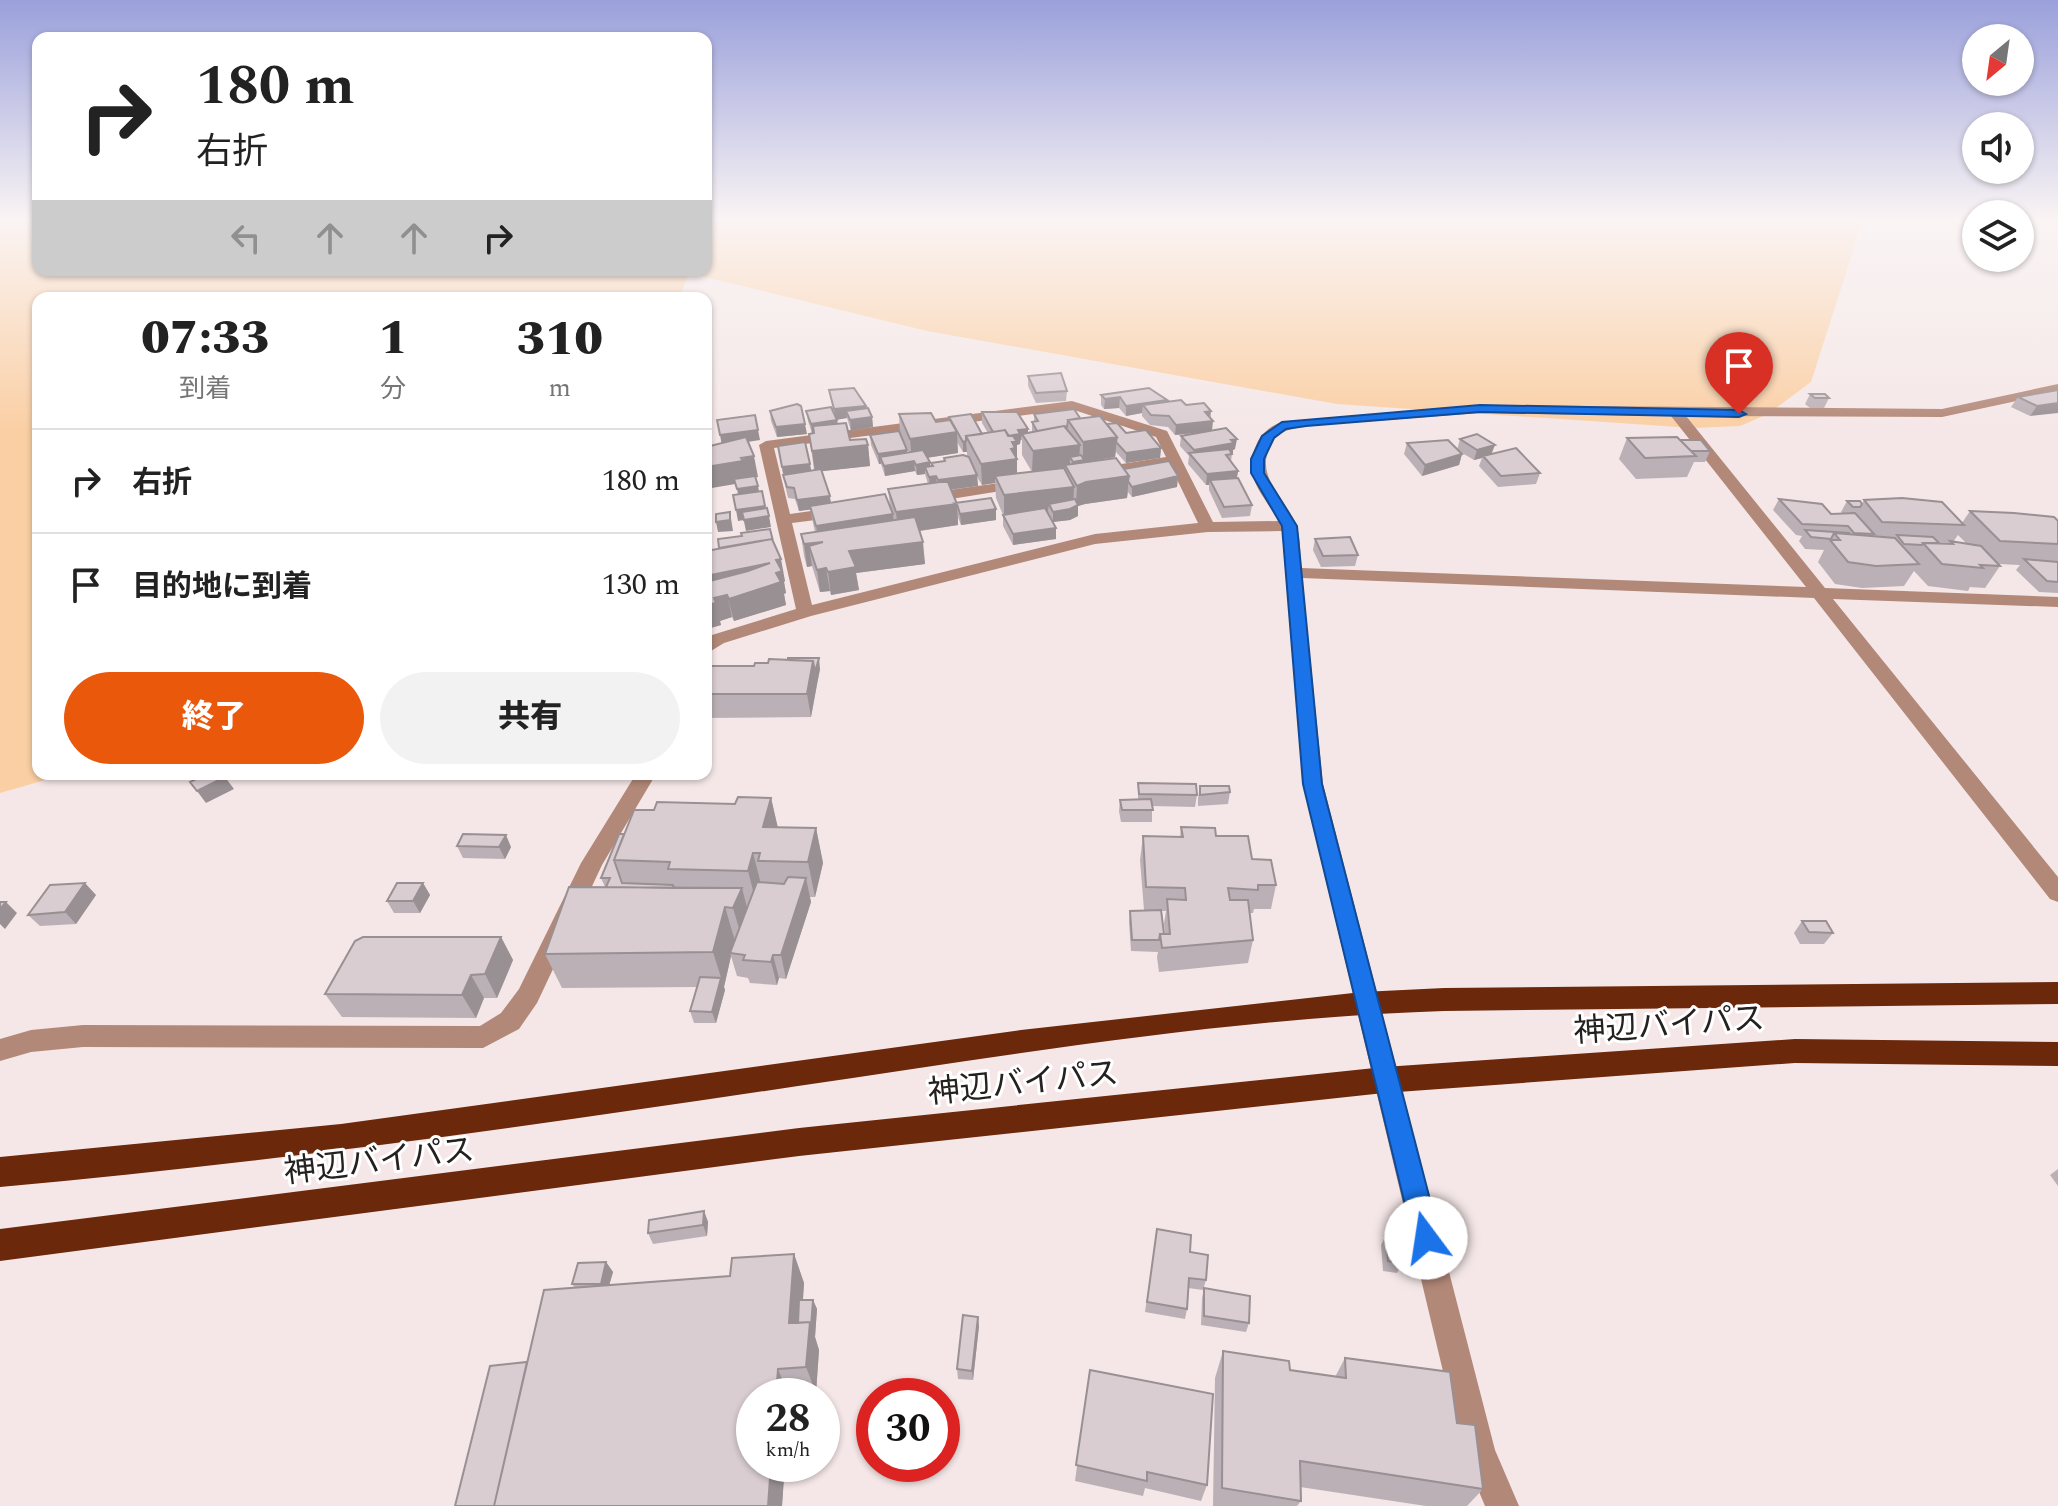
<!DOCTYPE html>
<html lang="ja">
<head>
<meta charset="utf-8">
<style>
  :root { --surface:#fff; --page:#f2f2f2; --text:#222; --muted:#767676; --line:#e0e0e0; --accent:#ea580c }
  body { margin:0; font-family:Spectral,"Noto Sans JP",serif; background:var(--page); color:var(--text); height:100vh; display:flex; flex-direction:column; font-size:30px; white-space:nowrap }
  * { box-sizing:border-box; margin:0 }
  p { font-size:26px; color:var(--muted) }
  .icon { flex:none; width:44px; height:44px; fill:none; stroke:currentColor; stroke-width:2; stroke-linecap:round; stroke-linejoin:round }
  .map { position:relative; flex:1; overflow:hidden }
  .sheet { position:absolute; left:32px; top:292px; width:680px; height:488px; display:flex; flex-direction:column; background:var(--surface); border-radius:16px; box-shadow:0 2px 6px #0004 }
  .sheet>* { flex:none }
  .guide { position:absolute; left:32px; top:32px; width:680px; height:244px; border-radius:16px; box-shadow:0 2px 6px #0004; background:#fff; color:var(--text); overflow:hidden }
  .needle { width:52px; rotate:209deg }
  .fabs { position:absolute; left:1962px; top:24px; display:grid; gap:16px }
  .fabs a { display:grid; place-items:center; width:72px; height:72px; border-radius:50%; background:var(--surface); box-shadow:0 2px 6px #0004; font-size:40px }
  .speed { position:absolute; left:736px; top:1378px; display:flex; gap:16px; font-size:40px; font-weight:700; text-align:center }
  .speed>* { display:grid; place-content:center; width:104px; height:104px; border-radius:50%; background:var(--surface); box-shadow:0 2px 6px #0004; line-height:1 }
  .speed small { font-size:20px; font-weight:400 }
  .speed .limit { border:12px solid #d22; background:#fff; color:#111 }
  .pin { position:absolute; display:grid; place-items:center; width:68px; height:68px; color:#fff; margin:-82px -34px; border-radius:50% 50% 50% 0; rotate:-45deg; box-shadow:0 0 8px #0007 }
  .pin .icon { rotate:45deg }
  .me { position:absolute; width:88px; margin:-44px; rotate:346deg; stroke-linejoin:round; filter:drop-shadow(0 0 6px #0008) }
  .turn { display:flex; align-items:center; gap:28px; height:168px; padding:0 32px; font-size:36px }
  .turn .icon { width:104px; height:104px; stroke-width:2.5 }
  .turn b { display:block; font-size:56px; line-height:68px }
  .lanes { display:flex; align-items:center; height:76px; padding:0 32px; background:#0003; justify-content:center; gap:40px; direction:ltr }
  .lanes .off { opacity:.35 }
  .eta { display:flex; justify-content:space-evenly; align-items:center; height:136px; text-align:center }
  .eta b { font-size:48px; font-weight:800; line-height:56px }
  .button { display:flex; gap:16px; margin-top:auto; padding:16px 32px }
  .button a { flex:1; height:92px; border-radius:48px; background:var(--accent); color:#fff; font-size:32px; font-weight:800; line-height:92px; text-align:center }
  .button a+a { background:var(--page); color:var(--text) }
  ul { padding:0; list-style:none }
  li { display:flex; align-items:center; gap:24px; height:104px; padding:0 32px; border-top:2px solid var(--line) }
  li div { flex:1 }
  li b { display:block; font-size:30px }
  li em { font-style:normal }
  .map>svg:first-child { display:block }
</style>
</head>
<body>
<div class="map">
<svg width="2058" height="1506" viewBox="0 0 2058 1506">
  <rect width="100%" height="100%" fill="#f5e7e7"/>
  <!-- green -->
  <path fill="#facfa4" d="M0 220H38V270H706V220H1863L1811 382 1768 414 1740 426 1693 428 1337 404 927 331 689 273 679 298H38V774H66L0 793Z"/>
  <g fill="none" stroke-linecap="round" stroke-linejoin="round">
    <!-- minor -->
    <path fill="#b28878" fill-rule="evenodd" d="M2058 384V392L1942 417 1686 416 1825 588 2058 597V607L1833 599 2058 877V902L2050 899 1814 598 1302 578 1323 784 1495 1450 1519 1506H1485L1462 1451 1303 784 1282 531 1208 532 1095 544 811 616 724 643 706 654V639L712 635 796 609 759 445 766 441 1072 401 1167 431 1213 522 1279 521C1261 491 1241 476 1258 441 1263 432 1272 425 1282 422L1480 405 1942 409ZM1071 409 1156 437 1166 457 1096 468 1089 472 1096 476 1170 465 1198 523 1095 534 812 605 792 523 839 517 847 512 839 507 790 514 774 448ZM1480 413 1671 416 1806 587 1301 568C1300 555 1301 537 1296 525 1285 497 1255 478 1270 446 1277 431 1290 429 1306 426Z
      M1021 480 1026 481V487L926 503 918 498 926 493Z
      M636 774H656L602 865 537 1003 519 1029 483 1048 83 1047 31 1052 0 1061V1039L31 1030 83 1025 480 1026 501 1013 519 989 581 863Z"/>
    <!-- trunk -->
    <path fill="#6b280b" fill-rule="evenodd" d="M2058 982V1004L1444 1011C1229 1018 1010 1055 798 1086 532 1126 267 1163 0 1187V1157L341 1124 1021 1030 1362 992 1444 988Z
      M1795 1039 2058 1042V1066L1795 1063 1384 1093 799 1156 0 1261V1229L799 1128 1384 1067Z"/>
  </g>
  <!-- wall -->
  <path fill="#bbb0b5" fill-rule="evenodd" d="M1028 376 1067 391 1066 401 1036 403 1028 386Z
    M829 390 866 406 872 417 873 427 851 431 847 418 837 419 838 424 850 440 868 445 870 466 822 471 831 502 890 506 888 489 928 484 925 474 917 475 915 471 885 476 881 464H879L871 445 870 435 907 453 909 452 900 434 899 414 936 422 949 420V417L982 434 988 433 982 423V412L1028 433 1032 432V422H1034V414L1080 418 1107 424 1161 448 1160 458 1126 463 1116 452 1115 457 1084 463 1178 476 1177 487 1132 497 1128 492 1127 498 1085 504 1078 506V516L1070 520 1053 522 1048 515V511L1046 512 1056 528V539L1013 545 1003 526V515L996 498 995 483 982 485 977 477 978 486 951 490 957 503 996 520 961 525 958 517V525L920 531 925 564 856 573 859 590 831 595 830 591 820 592 812 566 807 567 804 556 801 534 815 532 810 509 799 511 795 499 788 498 785 485 778 446 811 471 814 470 809 434 812 433 808 421 806 411 834 412ZM1020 440H1022V455L1032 472 1017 474V445L1020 444ZM957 442 963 452H967V456L944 458V461L931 463 932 466H930L927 458 958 453Z
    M2058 390 2030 416 2011 407 2018 397Z
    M1810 394 1829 398 1824 408H1810L1805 404Z
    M1101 395 1167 400V402L1186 405 1210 418 1212 431 1235 449 1233 450V453H1232L1231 462 1238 471 1237 478 1252 505 1250 516 1222 518 1209 490V485H1206L1188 464 1189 456 1180 446 1181 436 1206 432 1175 435 1168 427 1150 425 1142 416V413L1126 416 1119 408 1104 409 1101 405Z
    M770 411 807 434 777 437 771 421Z
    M1627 438 1680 439 1710 451 1705 462H1694L1687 477 1636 479 1619 459Z
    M1460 439 1540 473 1536 484 1498 487 1479 466 1482 458 1474 460 1457 450Z
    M1407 443 1462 454 1459 465 1422 476 1404 454Z
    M1779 499 1831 514 1842 513 1841 512 1847 501 1862 504 1864 500 1962 523 1970 511 2058 521V593L2039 592 2016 570 2020 565 1998 564 2000 566 1985 588 1970 587 1968 591 1928 586 1914 571 1904 586 1862 588 1835 584 1818 562 1824 550 1805 549 1799 541 1802 536 1796 535 1773 510ZM1958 535 1966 543 1953 542Z
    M1315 539 1358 555 1355 566 1321 567 1313 550Z
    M773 541 785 581 784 582 786 593 784 594 786 605 734 621 732 617 720 621 721 625 707 629 706 626V551Z
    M706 666 820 669 811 717 706 718Z
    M1138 783 1197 795 1195 807 1152 806V822H1121L1119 811 1120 800 1138 799Z
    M1200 786 1230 792 1228 804 1198 806V798Z
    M771 798 778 828H816L823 863 815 897H810L811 902 786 979 779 978 777 985 750 983 748 978 737 976 731 956 724 987 725 990 716 1023H694L690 1011 697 987 562 988 545 954 605 887 601 878 624 834 654 810 735 804Z
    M1181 827 1216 836 1252 859 1276 885 1271 909H1254L1253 913H1250L1253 940 1248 963 1159 972 1157 957 1158 952 1131 951 1129 922 1130 911 1144 910 1140 860 1143 836 1180 837ZM1162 911H1166L1164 923 1165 934H1164Z
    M457 846 511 847 505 859 463 858Z
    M423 883 430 895 420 913H394L387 901Z
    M96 895 76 924 40 926 28 915Z
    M1802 921 1833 933 1824 944H1800L1794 933Z
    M501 937 513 960 497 998H484L476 1018 342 1017 325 994Z
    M2058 1169V1186L2050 1175Z
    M704 1211 708 1222 707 1236 653 1244 648 1233Z
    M1157 1229 1190 1252 1206 1280 1203 1290 1188 1288 1187 1309 1185 1319 1145 1312Z
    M1386 1235 1402 1263 1397 1273 1383 1271 1381 1245Z
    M794 1254 804 1283 803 1300H813L817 1309 815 1337 819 1350 816 1393 789 1396 782 1506H455L527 1362 575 1288 572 1284 606 1262 613 1272 609 1285 730 1276Z
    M1204 1288 1249 1323 1246 1332 1201 1325 1202 1298Z
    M979 1326 973 1380 958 1379 957 1369Z
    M1223 1351 1290 1370 1335 1377 1345 1358 1457 1423 1483 1489 1467 1506H1426L1300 1487 1301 1501 1297 1506H1213L1215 1378Z
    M1090 1370 1207 1485 1201 1501 1145 1488 1143 1496 1075 1481Z"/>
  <!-- shaded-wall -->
  <path fill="#999093" d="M1120 397 1119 408 1104 409 1105 399Z
    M1167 400 1166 410 1143 405 1142 413 1126 416V406Z
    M2058 403V413L2030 416 2037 406Z
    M866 406 867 416 846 411 847 418 836 420 834 409Z
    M1211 411 1210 421H1213L1212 431 1175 435 1176 425 1205 412Z
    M872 417 873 427 851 431 850 420Z
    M837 420 838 430 812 434 811 424Z
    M805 424 807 434 777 437 776 427Z
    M1028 429V439L1022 434 1020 444 1017 445V480L995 476V483L982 485 981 464 996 448 1018 430Z
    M758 430 760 440 722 446 720 435Z
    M957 432 958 453 912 460 910 439Z
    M1117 437 1115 457 1084 462 1073 472V462L1070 457V467L1065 465V468L1032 472 1033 451 1080 445 1079 461 1083 460V442Z
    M1237 439 1235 449 1233 450V453L1195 460 1193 458 1194 450Z
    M966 441 967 452H963V442Z
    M868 445 870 466 815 472 812 451Z
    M1495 445 1491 455 1483 456 1482 458 1474 460 1477 450Z
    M1161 448 1160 458 1126 463V453Z
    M907 450V461L880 457 881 464H879L878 454Z
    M1462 454 1459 465 1422 476 1425 465Z
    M754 456 758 477 746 479 747 482 706 489V467Z
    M914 461 915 471 885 476 884 466Z
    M930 462 931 473 925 467V474L917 475 916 465Z
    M810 464 812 474 784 478 782 467Z
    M1238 471 1236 482 1210 480 1209 485H1206L1207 474Z
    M977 475 978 486 939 491 938 480Z
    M936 476 937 487 930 488 929 477Z
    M1129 476 1127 498 1085 504 1078 506V516L1070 520 1053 522V512L1049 504 1048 511 1004 517V495L1074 487 1073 507 1076 506 1077 486 1086 482Z
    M1178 476 1177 487 1132 497V487Z
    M758 486 760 496 739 500 737 489Z
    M830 496 831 507 799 511 797 500Z
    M957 504 958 525 898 534 896 512Z
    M765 506 767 516H769L771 527 746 531 742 512 744 520 738 521 736 510Z
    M996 509V520L961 525 960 514Z
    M730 512 733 531 718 532 716 522Z
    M893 514 895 536 824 547 809 546 812 566 807 567 804 544 819 542 816 526Z
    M1056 528V539L1013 545V534Z
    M923 542 925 564 856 573 859 590 831 595 828 572 849 551Z
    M781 559 785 581 784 582 786 593 784 594 786 605 734 621 727 595 732 617 720 621 721 625 707 629 706 624V576L770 563 776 573V560Z
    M826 568 830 591 820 592 817 570Z
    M819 658 820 669 817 684 815 672Z
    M813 661 817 684 811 717 807 694Z
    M225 777 234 789 206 803 197 791Z
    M771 798 779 833 771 862 763 827Z
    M816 828 823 863 815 897 808 862Z
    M506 835 511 847 505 859 499 847Z
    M753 853 762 888 757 906 748 871Z
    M806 878 811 902 786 979 781 955Z
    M85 883 96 895 76 924 65 912Z
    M423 883 430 895 420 913 413 901Z
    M742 888 751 923 743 942 733 908Z
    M6 902 17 913 5 929 0 924V909Z
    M725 907 735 941 730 953 731 956 724 987 713 952Z
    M501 937 513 960 497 998 485 974Z
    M773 955 779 978 777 985 771 962Z
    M471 975 484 998 476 1018 462 995Z
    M721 978 725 990 716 1023 712 1012Z
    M704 1211 708 1222 707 1236 703 1225Z
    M794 1254 804 1283 800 1342 789 1323Z
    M606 1262 613 1272 607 1293 601 1284Z
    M813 1300 817 1309 815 1337 819 1350 816 1393 806 1367 810 1322Z
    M978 1317 979 1326 973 1380 972 1371Z
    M778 1369 789 1396H776Z
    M771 1464H785L782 1506H768Z"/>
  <!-- building -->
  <path fill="#dacdd2" stroke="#999093" stroke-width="2" d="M1061 373 1067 391 1036 393 1028 376Z
    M854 388 866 406 834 409 829 390Z
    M1149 388 1167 400 1126 406 1120 397 1105 399 1101 395Z
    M2058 390V403L2037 406 2018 397Z
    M1810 394H1825L1829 398H1815Z
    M1181 400 1186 405 1204 403 1211 411 1205 412 1213 421 1176 425 1169 416 1151 415 1143 405Z
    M797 404 801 406 805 424 776 427 770 411Z
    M831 407 837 420 811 424 806 411Z
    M868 408 872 417 850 420 846 411Z
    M1074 409 1080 418 1068 420 1067 427 1064 426 1037 431 1032 422 1038 421 1034 414Z
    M982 412H1017L1028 429 1018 430 1020 434 1008 436 1005 430 993 432Z
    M931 413 936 422 950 420 957 432 910 439 899 414Z
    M971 414 982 434 966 436V441L963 442 949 417Z
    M755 415 758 430 720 435 717 420Z
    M1100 416 1117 437 1083 442 1068 420Z
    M846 423 850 440 866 439 868 445 812 451 809 434 814 433 813 426Z
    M1117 423 1126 433 1146 430 1161 448 1126 453 1116 442 1117 437 1107 424Z
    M1064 426 1080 445 1033 451 1022 434Z
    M1226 428 1237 439 1231 440 1234 443 1194 450 1181 436Z
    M1005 430 1009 436H1013L1017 442H1012L1015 448 1011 449 1017 459 981 464 966 436Z
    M899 431 907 450 878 454 870 435Z
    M1477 434 1495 445 1477 450 1460 439Z
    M746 437 754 456 741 458 743 461 706 467V447Z
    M1677 437 1696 456 1645 458 1627 438Z
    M1448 440 1462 454 1425 465 1407 443Z
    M1680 440H1701L1710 451H1691Z
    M805 442 810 464 782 467 778 446Z
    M1516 448 1540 473 1501 476 1483 456Z
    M1229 449 1232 454 1226 455 1238 471 1207 474 1189 453Z
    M923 450 930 462 916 465 914 461 884 466 880 457Z
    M963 455 969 457 977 475 938 480 936 476 929 477 925 467 933 466 931 463 945 461 944 458Z
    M1081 455 1084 460 1073 462 1070 457Z
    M1116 458 1129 476 1086 482 1077 486 1065 465Z
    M1169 461 1178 476 1132 487 1128 481 1129 476 1124 469Z
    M1064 468 1074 487 1004 495 995 476Z
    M821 469 830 496 797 500 794 488 787 487 783 475Z
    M755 476 758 486 737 489 734 479Z
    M1238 478 1252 505 1224 507 1210 480Z
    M940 482H948L957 504 896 512 888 489Z
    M762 491 765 506 736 510 733 495Z
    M885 494 893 514 816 526 810 506Z
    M991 498 996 509 960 514 957 504 955 503Z
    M1902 498 1942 502 1964 525 1882 522 1864 500Z
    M1075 499 1078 505 1070 509 1053 512 1049 504Z
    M1779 499 1822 504 1831 514 1855 513 1874 534 1854 533 1848 526 1802 524Z
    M1847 501H1860L1862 504 1860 507H1853Z
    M767 508 769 516 744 520 742 512Z
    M1045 508 1056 528 1013 534 1003 515Z
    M1970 511 2014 513 2054 517 2058 521V544L2000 541Z
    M730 512V520L716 522V514Z
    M915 517 923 542 849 551 856 567 828 572 826 568 817 570 809 546 823 542 804 544 801 534Z
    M770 529 773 541 772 539 719 548 718 539 742 536 741 533Z
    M1805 530 1849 533 1850 534 1834 533 1831 539 1811 537Z
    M1834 533 1895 538 1919 564 1876 566 1848 562 1830 540H1840Z
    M1897 535 1933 537 1939 543H1923L1922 545 1904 544Z
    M1350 537 1358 555 1323 556 1315 539Z
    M772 539 781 559 776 560 782 571 776 573 781 582 729 599 727 595 714 598 716 603 706 605V582L748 571 770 563 706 576V551Z
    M1950 541 1981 546 2000 566 1980 565 1983 568 1942 564 1923 543 1953 544Z
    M2024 559 2058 562V582L2047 581Z
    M788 658H819L815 672 813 661 788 660Z
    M769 659 813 661 807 694H706V666H754L755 663H768Z
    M206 774H222L225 777 197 791 190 782Z
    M1138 783 1196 784 1197 795 1139 794Z
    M1200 786H1229L1230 792 1200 795Z
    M738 797 771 798 763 827 816 828 808 862 758 861 760 853H753L748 871 668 869 670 862 614 860 634 810H654L657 802 735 804Z
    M1151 799 1153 810H1122L1120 800Z
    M1181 827 1215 828 1216 836H1248L1252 859 1271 860 1276 885H1258V890L1228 888 1230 900H1248L1253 940 1162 948 1160 934H1170L1167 899 1186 900 1185 888 1146 887 1143 836 1183 837Z
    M463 834 506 835 499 847 457 846Z
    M619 834H624L614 860 622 883 673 885 674 888 606 887 610 878H601Z
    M788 877 806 878 781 955H773L771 962 743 960 745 955 730 953 757 882 784 884Z
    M85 883 65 912 28 915 50 885Z
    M397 883H423L413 901H387Z
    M569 887 742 888 733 908 725 907 713 952 545 954Z
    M0 902H6L0 909Z
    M1161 910 1164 934H1160L1159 940H1132L1130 911Z
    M1802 921H1826L1833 933 1809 932Z
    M363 937H501L485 974 471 975 462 995 325 994 355 941Z
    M700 977 721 978 712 1012 690 1011Z
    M704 1211 703 1225 648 1233 649 1220Z
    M1157 1229 1191 1235 1190 1252 1208 1255 1206 1280 1189 1278 1187 1309 1147 1302Z
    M1386 1235 1400 1237 1402 1263 1388 1261Z
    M794 1254 789 1323 810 1322 806 1367 778 1369 776 1396H754V1464H771L768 1506H494L544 1290 730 1276 732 1258Z
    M606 1262 601 1284H572L578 1263Z
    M1204 1288 1250 1296 1249 1323 1204 1316Z
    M799 1300H813L811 1327 810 1322 798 1323Z
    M963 1315 978 1317 972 1371 957 1369Z
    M1223 1351 1289 1361 1290 1370 1346 1378 1345 1358 1450 1372 1457 1423 1475 1425 1483 1489 1300 1461 1301 1501 1222 1488Z
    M527 1362 494 1506H455L490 1366Z
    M1090 1370 1213 1394 1207 1485 1147 1472V1481L1076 1465Z"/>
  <!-- sky -->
  <linearGradient id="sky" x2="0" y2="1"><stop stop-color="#9aa0db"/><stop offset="0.51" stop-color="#faf4f4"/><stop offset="1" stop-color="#faf4f4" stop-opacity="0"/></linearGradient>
  <rect width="2058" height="431" fill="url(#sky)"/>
  <!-- route -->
  <path fill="#1a73e8" stroke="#114b97" stroke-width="2" d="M1480 405 1739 410 1746 414 1739 417 1480 412 1306 426 1286 429 1274 438 1264 459V473L1297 526 1322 784 1440 1238 1436 1247 1426 1251 1417 1247 1413 1238 1303 784 1282 526 1251 473V459L1262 436 1282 422Z"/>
  <g text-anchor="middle" stroke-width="6" stroke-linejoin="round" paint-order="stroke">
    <!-- near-street labels -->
    <g font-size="32" fill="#262121" stroke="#fff">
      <text transform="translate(1669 1024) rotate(-4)" y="11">神辺バイパス</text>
      <text transform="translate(1023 1082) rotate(-6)" y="11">神辺バイパス</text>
      <text transform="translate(379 1160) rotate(-7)" y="11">神辺バイパス</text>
    </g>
  </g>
</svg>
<div class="fabs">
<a><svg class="needle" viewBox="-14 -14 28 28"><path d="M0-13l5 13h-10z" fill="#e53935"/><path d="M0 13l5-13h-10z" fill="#767676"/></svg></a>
<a><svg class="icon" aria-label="sound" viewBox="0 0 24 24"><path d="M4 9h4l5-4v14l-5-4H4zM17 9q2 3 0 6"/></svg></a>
<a><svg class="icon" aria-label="layers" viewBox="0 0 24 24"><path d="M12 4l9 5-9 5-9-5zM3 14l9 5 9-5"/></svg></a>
</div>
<div class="speed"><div>28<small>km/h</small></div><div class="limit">30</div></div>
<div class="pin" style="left:1739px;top:414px;background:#d93025"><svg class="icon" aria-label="arrive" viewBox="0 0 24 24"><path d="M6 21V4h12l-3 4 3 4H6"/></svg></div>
<svg class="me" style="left:1426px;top:1238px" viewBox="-20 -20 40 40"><circle r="19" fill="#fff"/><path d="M0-13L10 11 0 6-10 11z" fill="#1a73e8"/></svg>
<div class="guide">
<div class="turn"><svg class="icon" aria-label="right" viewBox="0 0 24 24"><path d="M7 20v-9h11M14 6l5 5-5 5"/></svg><div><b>180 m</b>右折</div></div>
<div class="lanes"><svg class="icon off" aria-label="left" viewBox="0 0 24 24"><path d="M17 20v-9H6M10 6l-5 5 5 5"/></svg><svg class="icon off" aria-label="ahead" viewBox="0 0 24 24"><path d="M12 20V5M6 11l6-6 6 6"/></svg><svg class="icon off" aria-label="ahead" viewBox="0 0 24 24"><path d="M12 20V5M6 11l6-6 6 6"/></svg><svg class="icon" aria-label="right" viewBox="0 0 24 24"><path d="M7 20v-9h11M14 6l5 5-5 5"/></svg></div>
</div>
<section class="sheet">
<div class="eta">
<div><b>07:33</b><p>到着</p></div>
<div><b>1</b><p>分</p></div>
<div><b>310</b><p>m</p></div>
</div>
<ul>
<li><svg class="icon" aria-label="right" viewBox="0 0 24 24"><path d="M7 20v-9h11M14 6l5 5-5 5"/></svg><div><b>右折</b></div><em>180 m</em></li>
<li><svg class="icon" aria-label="arrive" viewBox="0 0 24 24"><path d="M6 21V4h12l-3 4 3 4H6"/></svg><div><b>目的地に到着</b></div><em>130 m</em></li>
</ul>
<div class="button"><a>終了</a><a>共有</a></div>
</section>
</div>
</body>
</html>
